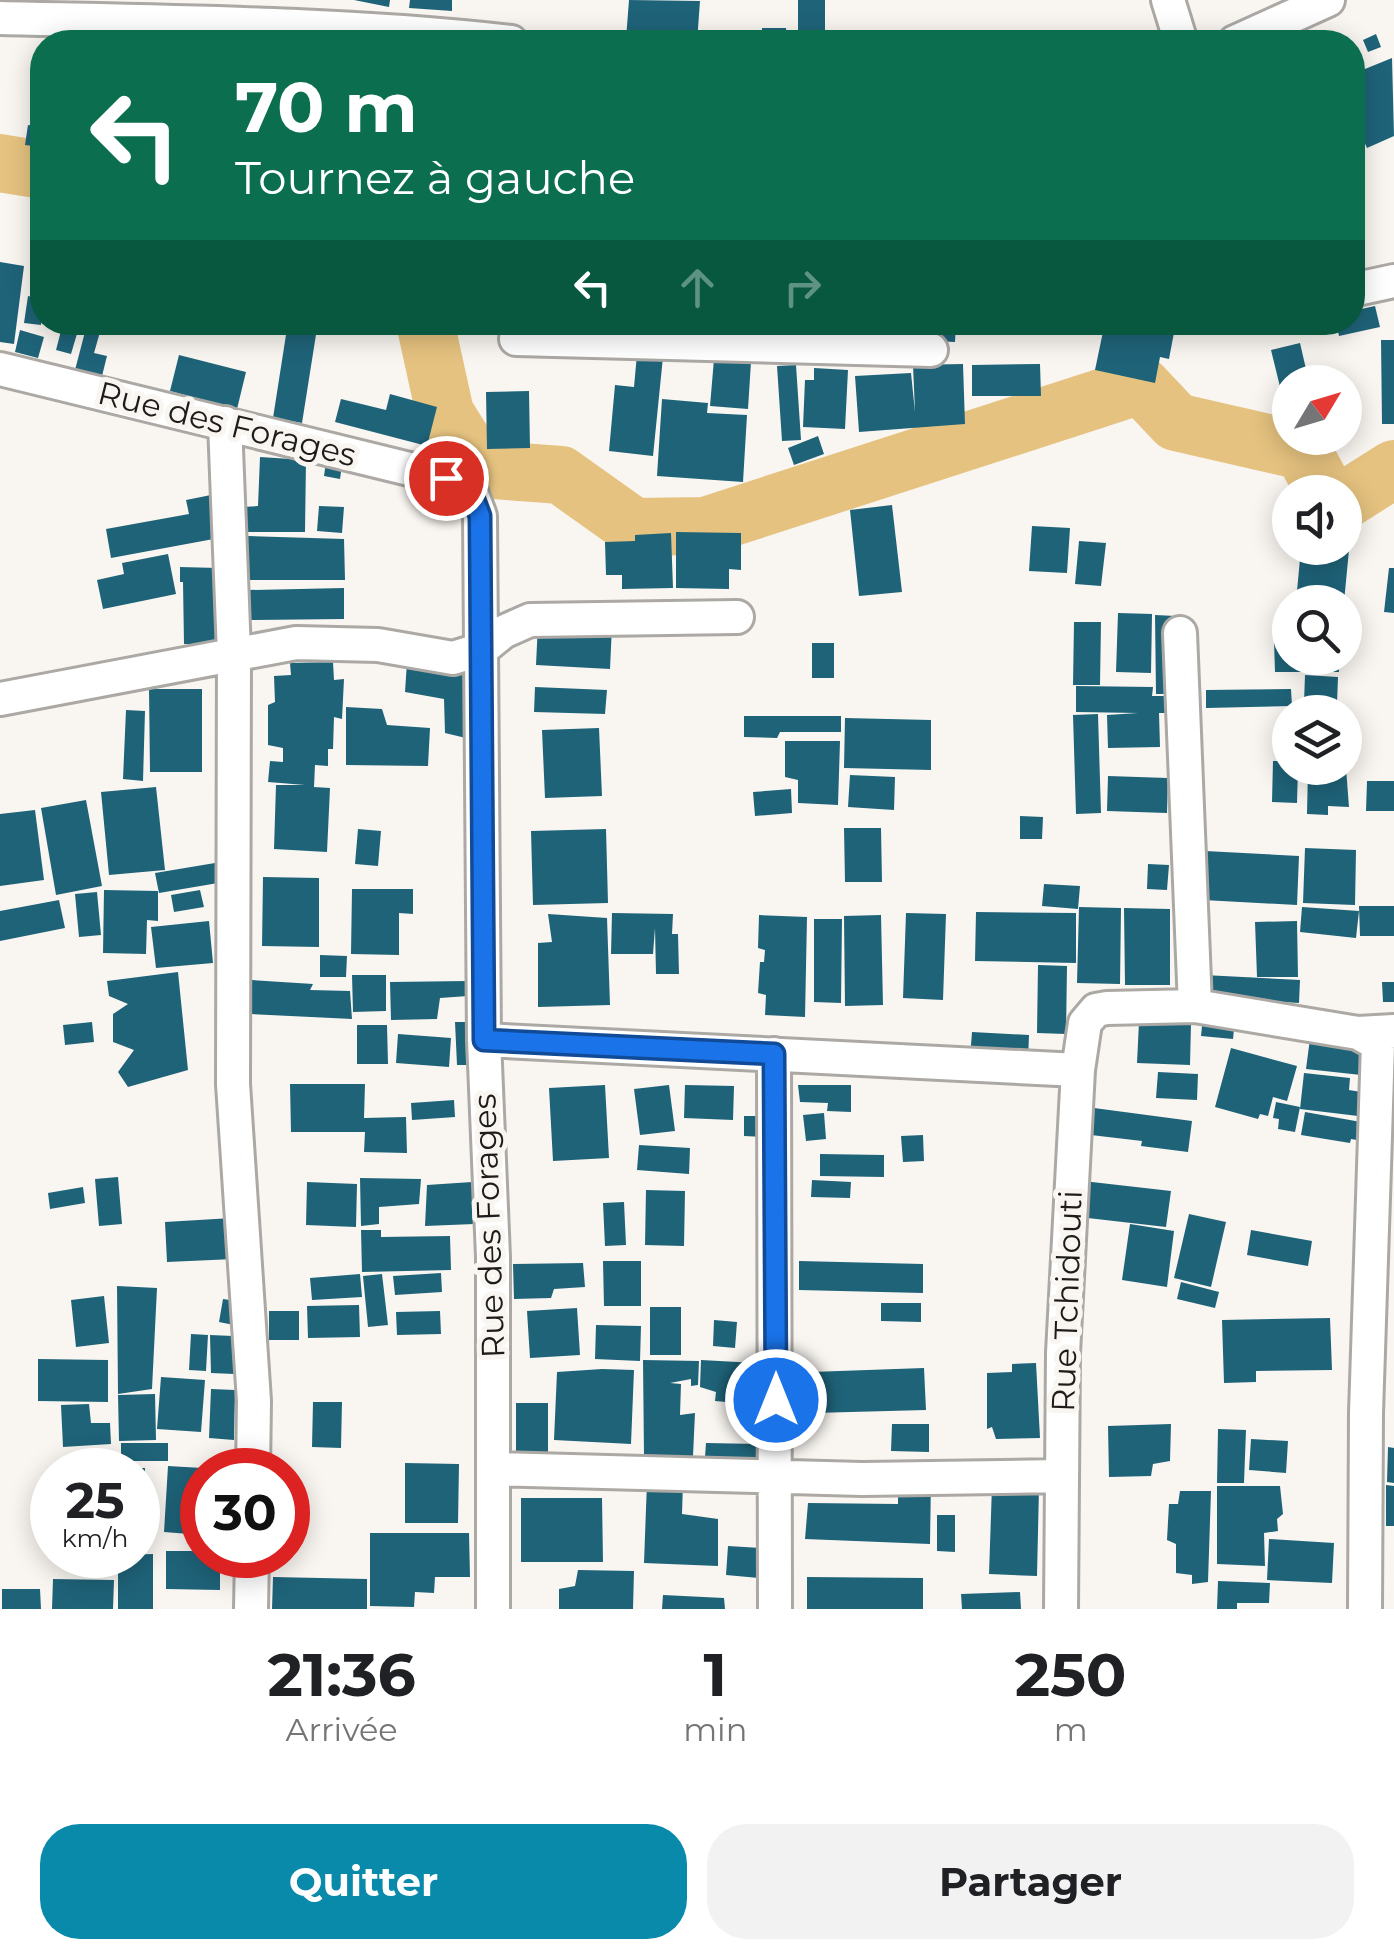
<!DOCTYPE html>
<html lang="fr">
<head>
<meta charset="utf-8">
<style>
  :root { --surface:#fff; --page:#f2f2f2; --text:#202124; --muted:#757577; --accent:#098aab }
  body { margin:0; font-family:Montserrat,sans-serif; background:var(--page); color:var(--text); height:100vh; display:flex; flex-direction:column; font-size:38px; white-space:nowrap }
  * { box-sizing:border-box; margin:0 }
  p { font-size:32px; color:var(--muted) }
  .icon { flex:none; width:55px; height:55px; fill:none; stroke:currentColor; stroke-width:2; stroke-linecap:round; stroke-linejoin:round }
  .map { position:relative; height:1609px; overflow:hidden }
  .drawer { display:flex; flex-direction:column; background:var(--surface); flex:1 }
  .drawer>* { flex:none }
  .banner { position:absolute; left:30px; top:30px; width:1335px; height:305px; border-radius:40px; box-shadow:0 5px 25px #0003; background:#0b6e4f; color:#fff; overflow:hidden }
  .needle { width:65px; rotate:52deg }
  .tools { position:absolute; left:1272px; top:365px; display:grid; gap:20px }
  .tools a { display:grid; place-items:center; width:90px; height:90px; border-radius:50%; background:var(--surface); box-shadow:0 5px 25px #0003; font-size:50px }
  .speed { position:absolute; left:30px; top:1448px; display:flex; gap:20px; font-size:50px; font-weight:700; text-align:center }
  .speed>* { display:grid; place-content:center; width:130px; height:130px; border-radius:50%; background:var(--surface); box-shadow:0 5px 25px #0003; line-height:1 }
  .speed small { font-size:25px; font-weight:400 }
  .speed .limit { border:15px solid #d22; background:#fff; color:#111 }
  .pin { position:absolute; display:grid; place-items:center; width:85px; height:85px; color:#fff; margin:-42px; border:5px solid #fff; border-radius:50%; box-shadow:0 2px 10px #0007 }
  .me { position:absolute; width:110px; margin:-55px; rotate:0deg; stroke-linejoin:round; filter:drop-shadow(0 0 8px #0008) }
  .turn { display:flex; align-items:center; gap:35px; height:210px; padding:0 40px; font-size:45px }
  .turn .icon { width:130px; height:130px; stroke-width:2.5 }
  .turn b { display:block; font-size:70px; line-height:85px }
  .lanes { display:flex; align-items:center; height:95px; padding:0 40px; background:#0003; justify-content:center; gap:50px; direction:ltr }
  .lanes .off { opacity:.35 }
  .eta { display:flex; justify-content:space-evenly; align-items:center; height:170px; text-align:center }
  .eta b { font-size:60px; font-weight:700; line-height:70px }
  .button { display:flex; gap:20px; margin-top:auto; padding:20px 40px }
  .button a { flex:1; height:115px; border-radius:40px; background:var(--accent); color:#fff; font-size:40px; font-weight:700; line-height:115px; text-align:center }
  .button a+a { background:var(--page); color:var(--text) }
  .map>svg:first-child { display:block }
</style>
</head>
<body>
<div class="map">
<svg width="1394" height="1609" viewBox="0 0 1394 1609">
  <rect width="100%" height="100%" fill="#f9f6f1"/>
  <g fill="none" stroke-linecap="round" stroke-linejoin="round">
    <!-- river -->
    <path stroke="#e5c27f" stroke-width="58" d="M0 163 42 170
      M425 322 445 413 480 469 561 475 634 527 705 526 1141 385 1176 422 1303 451 1325 492
      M1345 500 1394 469"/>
  </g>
  <!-- building -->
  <path fill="#1f6379" d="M354 0H390L389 7Z
    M410 0H452V11L409 8Z
    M629 0 700 1 697 42 626 39Z
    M798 0H825V34H798Z
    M762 28H786L787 42H762Z
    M1376 34 1381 47 1368 52 1363 40Z
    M1392 58 1394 136 1367 148 1352 115V87L1365 81 1360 71Z
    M28 125 42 127V147L25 145Z
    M36 257 42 258V293L31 291Z
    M0 262 24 266 14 344 0 342Z
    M28 296 42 299 41 325 24 323Z
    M1375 306 1380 327 1339 336 1336 322H1352V311Z
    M288 322H318L302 423 273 418Z
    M876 322H956L955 342 875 338Z
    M1105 322H1176L1169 359 1160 357 1155 383 1095 370Z
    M63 323 79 327 71 354 56 350Z
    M86 328 100 332 94 353 107 356 102 376 75 370Z
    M20 330 44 337 38 358 15 352Z
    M1381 340H1394V424H1382Z
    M1300 343 1309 382H1290V397L1283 399 1271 350Z
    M637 354 663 357 653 456 609 451 615 385 634 387Z
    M179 355 246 372 237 409 170 391Z
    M714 359 751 362 748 409 710 406Z
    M963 364 965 424 859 432 855 376 911 373 915 412 913 365Z
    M1040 364 1041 396H972V365Z
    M796 365 801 440 782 441 777 366Z
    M814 368 848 370 845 429 803 427 805 380H814Z
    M529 391 530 448 487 449 486 392Z
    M390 394 437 407 427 446 335 422 341 399 386 410Z
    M662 399 708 403 707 413 747 415 743 482 657 476Z
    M818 436 824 454 794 465 788 448Z
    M260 457 306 460 305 532H243V507L258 506Z
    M326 462 342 465 340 479 324 476Z
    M211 495 219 538 111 558 106 529 189 514 186 500Z
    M892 505 902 592 859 596 850 510Z
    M319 506 344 507 342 533 317 531Z
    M1032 526 1070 528 1067 573 1029 571Z
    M1345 528 1351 529 1344 602H1296L1301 548H1345Z
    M676 532 741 533V570L729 569V589L676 588Z
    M671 533 673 588 622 589V575H606L605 542 635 541V535Z
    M248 536 344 539 345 580H247Z
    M1079 541 1106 543 1101 586 1075 584Z
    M168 554 176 594 103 609 97 580 124 574 122 563Z
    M180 567 218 568V644H184L183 582H180Z
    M1389 568H1394V613L1384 612Z
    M344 588V619L249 620V590Z
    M1118 613 1152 614 1151 673 1116 672Z
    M1155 615 1176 616V694H1156Z
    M1074 622H1101L1100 685H1073Z
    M538 623 612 626 610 669 536 665Z
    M1290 640V658H1300L1301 672H1275L1274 641Z
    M812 643H834V678H812Z
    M1302 658H1338L1339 672H1303Z
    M333 662 334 680 344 679 342 719 334 717 333 749H328V766L315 765 314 787 330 788 327 852 274 849 276 785H305L268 782 270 761 283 762V748L268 745V705L275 702 274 676 291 675 290 663Z
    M407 662 473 676 470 739 445 733 444 699 405 692Z
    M1305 675 1338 677 1337 704 1304 703Z
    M1076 686 1153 687 1152 696H1174V713H1159L1160 747 1108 748 1107 715 1138 713 1076 712Z
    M535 687 607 690 605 714 534 712Z
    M149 689H202V772H150Z
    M1291 689 1292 706 1206 708V690Z
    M346 707 382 709 387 725 430 728 428 766 346 765Z
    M126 710 145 711 143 781 123 779Z
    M1098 714 1101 813 1076 814 1073 715Z
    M744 716H841V732H780L777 738 744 737Z
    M845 718 931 720V770L844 768Z
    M599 728 602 796 545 798 542 730Z
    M785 741H840L838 805 798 803V780L785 777Z
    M1273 761H1290V768H1298L1297 803 1272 802Z
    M1308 768H1346L1349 807 1328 806V815L1307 814Z
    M850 775 895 777 894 810 848 807Z
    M1108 776 1168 778 1167 813 1107 811Z
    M1367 781H1394V811H1366Z
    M156 787 165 870 109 875 101 792Z
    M791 789 792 813 755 816 753 792Z
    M86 800 102 886 56 895 41 808Z
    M35 810 44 880 0 886V814Z
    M1020 816 1043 817 1042 839H1020Z
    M844 828H881L882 882H845Z
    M358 829 381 831 378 866 355 864Z
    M606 829 608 903 533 905 531 831Z
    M1305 848 1356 850 1355 905 1303 903Z
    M1205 851 1299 856 1297 905 1203 900Z
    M221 862 224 882 159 893 155 873Z
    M1148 864 1169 865 1167 890 1147 889Z
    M263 877 319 878V947L262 946Z
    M1044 884 1080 886 1078 909 1042 906Z
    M352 889H413V914L399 913V955L351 954Z
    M104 890 158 891V921L147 920 146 954 103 953Z
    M200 890 204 907 174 912 171 895Z
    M97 892 101 935 79 937 75 894Z
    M59 900 65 928 0 941V911Z
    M1359 906H1394V936H1360Z
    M1079 907 1121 908 1120 984 1077 983Z
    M1302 907 1359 911 1356 938 1300 932Z
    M1124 908 1170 909V985H1125Z
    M976 912 1076 913V963L975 961Z
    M612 913 673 914 672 934H678L679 974H656L655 928 653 954H611Z
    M906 913 946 914 943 1000 903 998Z
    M548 914 607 918 610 1005 538 1007V943L552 942Z
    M759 915 807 917 805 1017 765 1015 766 995 758 993 760 962H764L765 950 758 948Z
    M881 915 883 1005 845 1006 844 916Z
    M814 919H842L841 1003 814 1002Z
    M209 921 213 963 156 968 151 927Z
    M1297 921 1298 977H1257L1255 922Z
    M320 955 347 956 346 977H320Z
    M1038 965 1067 966 1066 1034 1037 1033Z
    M178 972 188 1070 128 1087 118 1072 134 1050 113 1042V1014L128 1004 109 996 107 981Z
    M352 975H386V1011L353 1012Z
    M1204 975 1300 980 1299 1003 1203 997Z
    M252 980 313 984 310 990 350 991 352 1019 250 1014Z
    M468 981V996L440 998 437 1019 391 1020 390 982Z
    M1382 982H1394V1002H1383Z
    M1203 1016 1235 1019 1233 1039 1201 1036Z
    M92 1022 94 1042 65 1045 63 1025Z
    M455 1022H468L469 1065H457Z
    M1139 1022 1191 1024 1190 1065 1137 1063Z
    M357 1025H387L388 1064H357Z
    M1311 1031 1364 1046 1361 1075 1306 1069Z
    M972 1032 1029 1035 1028 1061 970 1058Z
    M398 1034 451 1038 449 1067 396 1063Z
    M1231 1048 1297 1066 1287 1101 1273 1097 1268 1116 1260 1114 1258 1119 1215 1107Z
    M1158 1072 1198 1074 1197 1100 1156 1098Z
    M1304 1073 1350 1078 1349 1090 1361 1092 1358 1116 1300 1109Z
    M290 1084H365L364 1118 406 1117 407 1153 364 1152 365 1132H291Z
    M605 1085 609 1158 553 1161 549 1088Z
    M669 1085 675 1131 640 1135 634 1089Z
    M685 1085 734 1086 733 1120 684 1118Z
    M798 1085H851V1112L827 1111 828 1103 800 1102Z
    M454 1100 455 1117 412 1120 411 1103Z
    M1276 1102 1300 1107 1295 1132 1278 1129 1279 1119 1273 1118Z
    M1094 1108 1192 1121 1188 1152 1141 1146 1142 1141 1091 1135Z
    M1305 1112 1361 1122 1357 1140 1351 1139 1350 1143 1301 1135Z
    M824 1113 826 1139 806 1141 803 1115Z
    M744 1116H765L764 1137 744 1136Z
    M923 1135 924 1161 903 1162 901 1136Z
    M639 1145 690 1148 689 1174 637 1170Z
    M820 1154 884 1155V1177L820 1176Z
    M118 1177 122 1224 99 1226 95 1179Z
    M360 1178 421 1179 419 1204 379 1207V1224L361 1226Z
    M812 1180 851 1182 850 1198 811 1197Z
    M1083 1181 1171 1191 1166 1227 1079 1217Z
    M307 1182 357 1184 356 1227 306 1225Z
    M472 1182 474 1224 425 1226 427 1185Z
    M83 1187 85 1203 50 1209 48 1193Z
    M646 1190 685 1191 684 1246 645 1245Z
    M624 1202 626 1245 605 1246 603 1203Z
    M1189 1214 1226 1222 1211 1287 1174 1278Z
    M232 1218 234 1259 167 1262 165 1222Z
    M1130 1224 1174 1231 1167 1287 1122 1280Z
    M361 1230H381V1237L450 1236 451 1270 362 1272Z
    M1251 1230 1312 1241 1308 1266 1247 1255Z
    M603 1261H641V1306H604Z
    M799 1261 923 1264V1293L799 1290Z
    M583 1263 585 1287 554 1289 551 1298 514 1299 513 1264Z
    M441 1273 442 1292 395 1295 393 1276Z
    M360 1274 362 1297 312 1300 310 1278Z
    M382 1274 388 1325 368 1327 363 1276Z
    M1181 1282 1219 1292 1215 1308 1177 1299Z
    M117 1286 157 1288 152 1389 118 1394Z
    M104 1296 109 1343 76 1347 71 1300Z
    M223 1299 237 1301 234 1325 219 1322Z
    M881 1303H921V1322L881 1321Z
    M359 1305 360 1337 308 1338 307 1306Z
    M650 1307H681V1355H650Z
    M577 1308 580 1355 530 1358 527 1311Z
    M269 1311H299V1340H269Z
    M440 1311 441 1334 397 1335 396 1312Z
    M1330 1318 1332 1370 1256 1371V1382L1224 1383 1222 1320Z
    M714 1320 737 1322 735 1348 713 1346Z
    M596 1325 641 1326 640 1361 595 1359Z
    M191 1334 208 1335 206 1371 189 1370Z
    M210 1335 233 1336 234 1374 211 1373Z
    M38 1359 108 1360V1402L38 1401Z
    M643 1360 699 1361 698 1385 691 1386V1379L670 1383 681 1384 680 1415 695 1413 693 1456H644Z
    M701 1360 756 1363 755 1390 748 1393 747 1404 735 1401V1393L727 1392V1402L715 1401 716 1392 700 1387Z
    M1036 1363 1040 1438 996 1439 992 1427 987 1429V1373L1012 1372V1364Z
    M924 1368 926 1410 813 1413 811 1372Z
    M602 1369 634 1370 631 1444 554 1440 557 1372Z
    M161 1377 205 1380 201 1432 157 1429Z
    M211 1389 235 1390 234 1440 209 1438Z
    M155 1394 156 1440 119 1441 118 1395Z
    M313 1402H342L341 1448 312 1447Z
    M516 1403H548V1459L516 1460Z
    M89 1404 91 1423H110L111 1444 63 1447 61 1405Z
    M892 1424H929V1452L891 1451Z
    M1171 1424 1170 1461 1153 1464 1151 1476 1109 1477 1108 1426Z
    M1218 1429 1246 1430 1244 1483H1217Z
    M1251 1439 1288 1441 1286 1473 1249 1470Z
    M121 1443H168V1461H121Z
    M706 1443 759 1444V1458L705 1457Z
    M1388 1447 1394 1448V1483L1387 1482Z
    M405 1463 459 1464 458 1523H405Z
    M168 1466 202 1468V1535L164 1532Z
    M138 1468H145L142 1545H138Z
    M931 1479 930 1544 805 1539 808 1503 898 1504V1480Z
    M647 1482H683L682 1514 718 1519V1566L644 1563Z
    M1386 1485 1394 1486V1526H1386Z
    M992 1486 1039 1488 1037 1576 989 1574Z
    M1217 1486H1280L1283 1514 1277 1519 1278 1531 1264 1533 1265 1566 1217 1564Z
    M1180 1491H1211L1208 1582 1192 1584V1575L1176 1573V1544L1167 1540 1169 1504H1178Z
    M521 1498H602L603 1562H521Z
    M937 1515H955V1552L937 1551Z
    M370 1533H469L470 1577H435L434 1593 415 1592 414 1607 370 1606Z
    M1269 1539 1334 1543 1332 1583 1267 1580Z
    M728 1546 761 1548 759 1578 726 1575Z
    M166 1551H202V1555H220V1590L166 1589Z
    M153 1554V1609H118V1555Z
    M578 1570 634 1571 633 1609H559V1589L575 1586Z
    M273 1577 367 1579V1609H272Z
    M807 1577 923 1578V1609H807Z
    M53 1579 114 1580 113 1609H52Z
    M1218 1581 1270 1583 1269 1603H1237V1609H1217Z
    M2 1589H40L41 1609H2Z
    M1020 1592 1021 1609H962L961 1594Z
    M663 1595 724 1598 725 1609H662Z"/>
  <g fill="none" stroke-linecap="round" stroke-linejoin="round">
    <defs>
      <path id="minor" d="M1168 0 1181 42
        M0 18C170 22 341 23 511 42
        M1235 42 1328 0
        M1352 290 1394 281
        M516 339 931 350
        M0 369 446 478 471 492 480 516 484 1040 493 1257V1609
        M225 423 234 653 233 1084 254 1401 253 1470
        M1180 633 1195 1006
        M0 699 296 643 378 645 453 658 482 649 503 632 530 620 737 617
        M1358 1033 1378 1044 1366 1413 1365 1609
        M484 1040 1078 1070
        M774 1054 775 1609
        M494 1469 862 1479 1061 1476
        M251 1609 252 1555
        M1061 1609 1063 1353 1078 1070 1085 1023 1096 1010 1107 1008 1195 1006 1358 1033 1394 1031"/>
    </defs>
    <!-- minor casing -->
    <use href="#minor" stroke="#aca9a5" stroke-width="38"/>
    <!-- minor -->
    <use href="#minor" stroke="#fff" stroke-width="32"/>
  </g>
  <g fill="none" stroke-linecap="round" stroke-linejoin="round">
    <defs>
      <path id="route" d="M446 478 471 492 480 516 484 1040 774 1054 776 1400"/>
    </defs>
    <!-- route casing -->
    <use href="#route" stroke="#114b97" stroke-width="25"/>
    <!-- route -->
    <use href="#route" stroke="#1a73e8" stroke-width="18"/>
  </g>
  <g text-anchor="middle" stroke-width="10" stroke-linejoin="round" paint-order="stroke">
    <!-- street labels -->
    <g font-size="32" fill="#1d1c1a" stroke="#f9f6f1">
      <text transform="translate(227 424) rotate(14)" y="11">Rue des Forages</text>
      <text transform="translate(489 1226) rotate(-92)" y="11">Rue des Forages</text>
      <text transform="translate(1067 1301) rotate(-88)" y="11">Rue Tchidouti</text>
    </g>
  </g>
</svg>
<div class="tools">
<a><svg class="needle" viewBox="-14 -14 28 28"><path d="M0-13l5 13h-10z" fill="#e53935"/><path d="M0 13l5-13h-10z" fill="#757577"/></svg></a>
<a><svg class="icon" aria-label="sound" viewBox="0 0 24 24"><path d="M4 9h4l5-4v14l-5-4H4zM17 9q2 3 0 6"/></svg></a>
<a><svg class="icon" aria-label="search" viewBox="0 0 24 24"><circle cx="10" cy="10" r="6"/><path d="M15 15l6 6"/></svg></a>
<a><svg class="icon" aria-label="layers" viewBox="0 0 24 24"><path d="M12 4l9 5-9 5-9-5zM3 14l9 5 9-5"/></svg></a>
</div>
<div class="speed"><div>25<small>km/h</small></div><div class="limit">30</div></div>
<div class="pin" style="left:446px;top:478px;background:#d93025"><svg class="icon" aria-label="arrive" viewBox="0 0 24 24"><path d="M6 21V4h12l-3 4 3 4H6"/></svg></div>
<svg class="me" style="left:776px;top:1400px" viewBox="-20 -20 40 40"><circle r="17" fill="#1a73e8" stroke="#fff" stroke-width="3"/><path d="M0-11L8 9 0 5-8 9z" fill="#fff"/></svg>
<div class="banner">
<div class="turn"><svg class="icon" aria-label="left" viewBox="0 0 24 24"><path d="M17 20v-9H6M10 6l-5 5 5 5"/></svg><div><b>70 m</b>Tournez à gauche</div></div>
<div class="lanes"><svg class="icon" aria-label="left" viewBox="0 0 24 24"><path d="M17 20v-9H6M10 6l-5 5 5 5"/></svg><svg class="icon off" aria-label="ahead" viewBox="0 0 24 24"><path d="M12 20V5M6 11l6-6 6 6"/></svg><svg class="icon off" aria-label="right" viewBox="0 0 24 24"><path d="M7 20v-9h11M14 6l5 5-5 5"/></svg></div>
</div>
</div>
<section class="drawer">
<div class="eta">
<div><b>21:36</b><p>Arrivée</p></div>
<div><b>1</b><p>min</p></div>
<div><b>250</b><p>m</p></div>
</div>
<div class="button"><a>Quitter</a><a>Partager</a></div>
</section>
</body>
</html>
